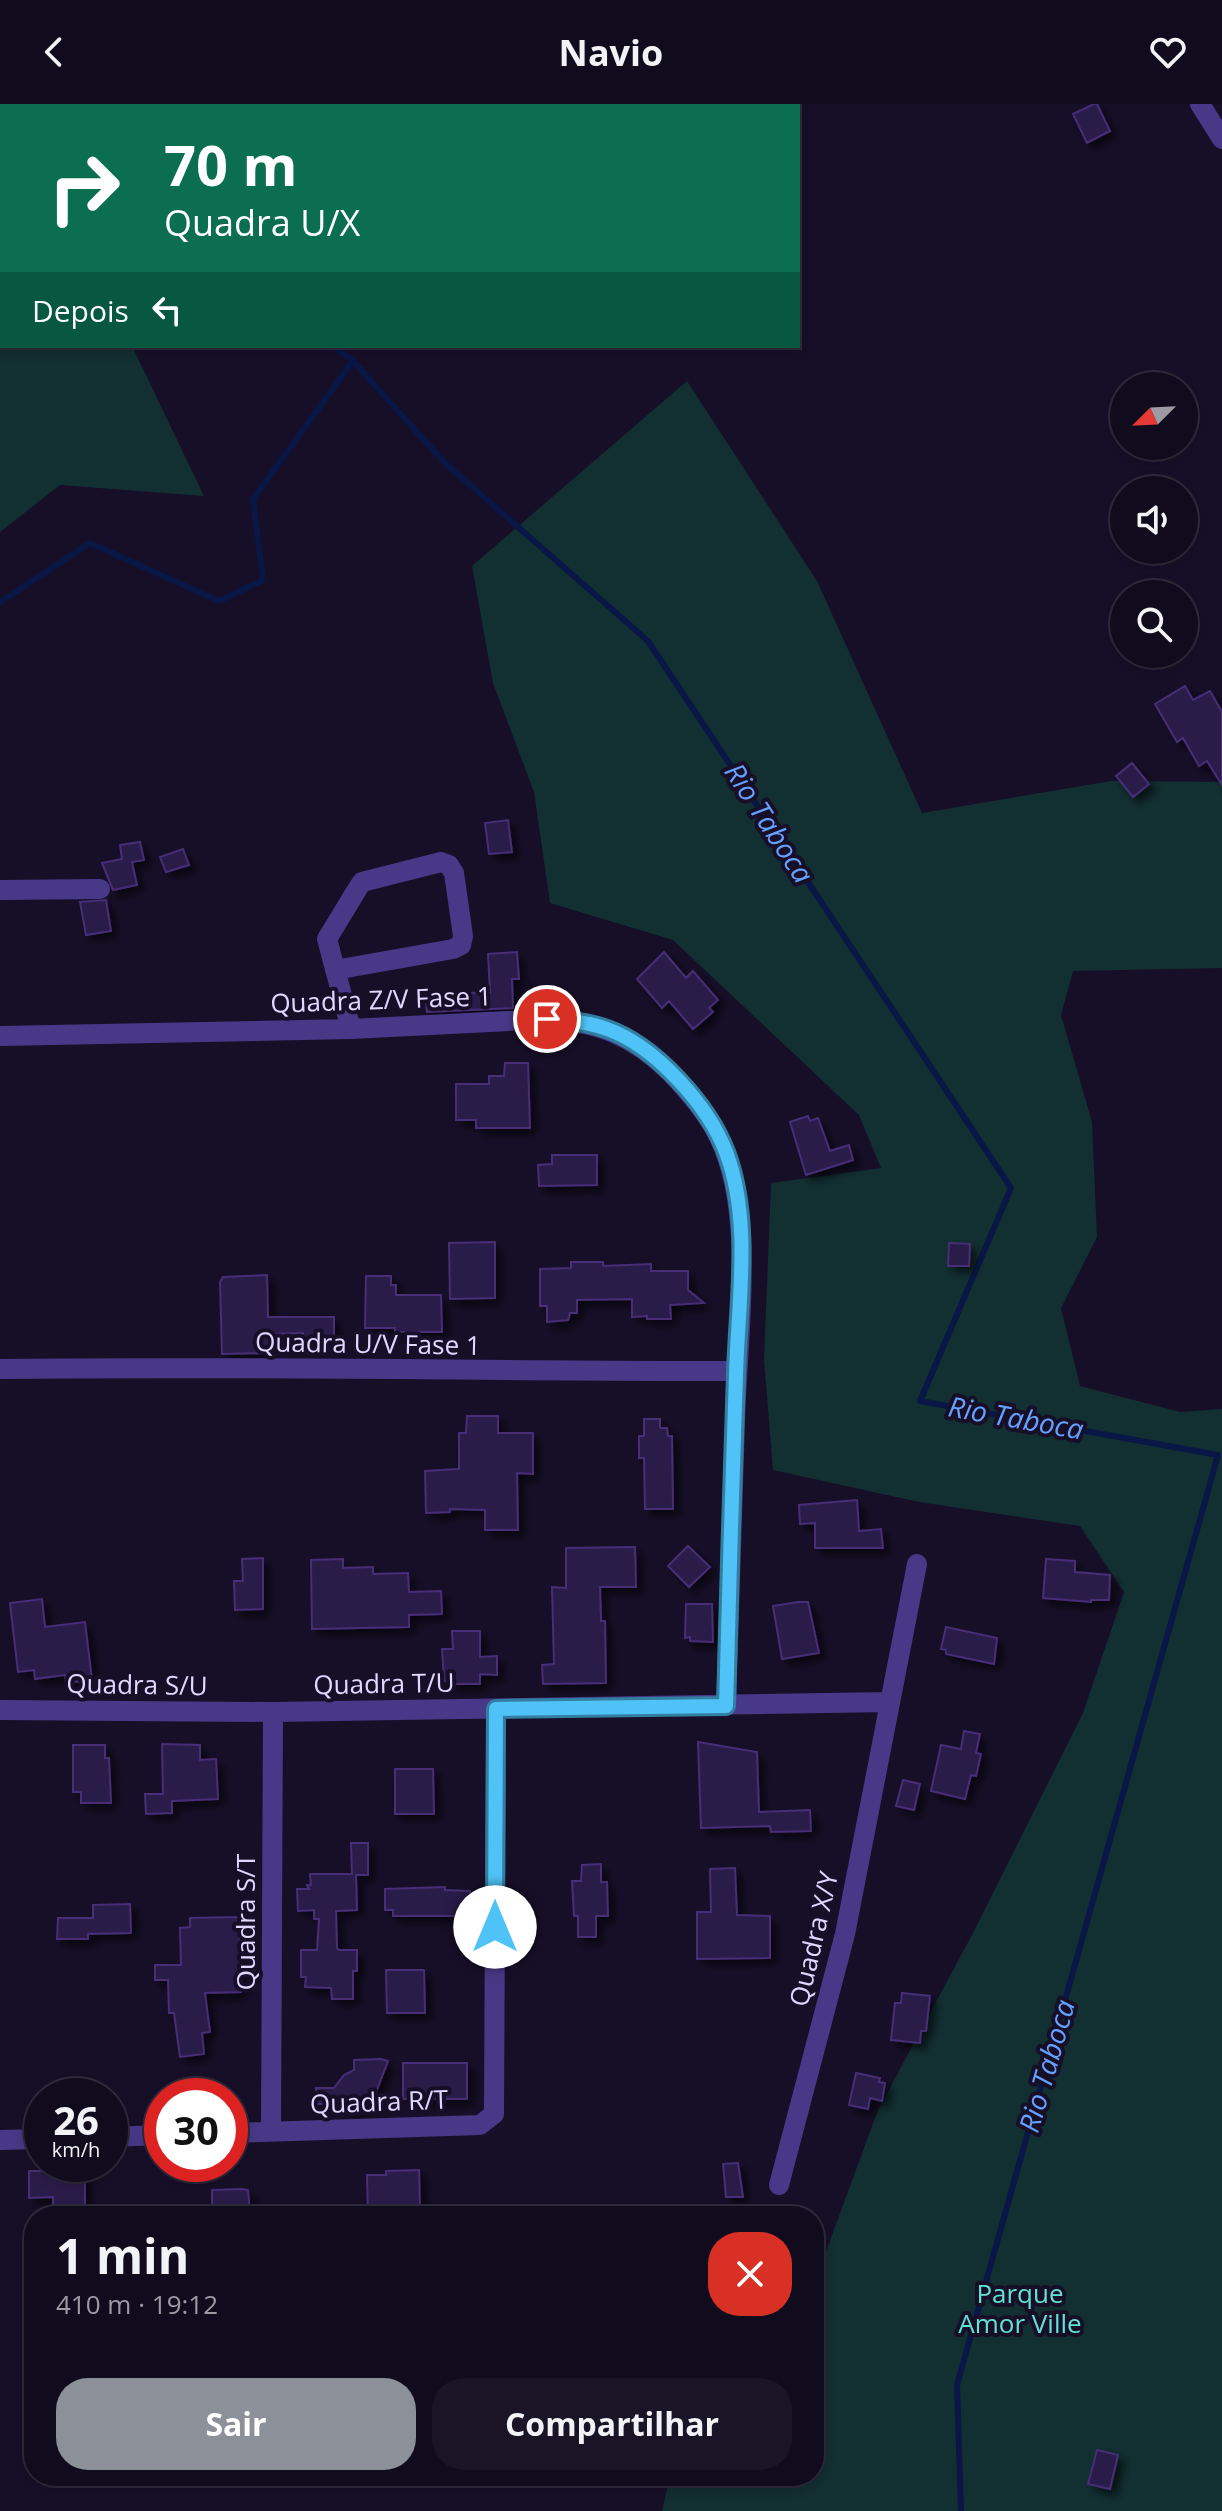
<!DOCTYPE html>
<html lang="pt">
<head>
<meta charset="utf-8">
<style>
  :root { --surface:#110b1e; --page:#1a1427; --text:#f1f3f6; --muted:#9c9ba4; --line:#302b3c; --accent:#8c9099 }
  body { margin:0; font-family:"Open Sans",sans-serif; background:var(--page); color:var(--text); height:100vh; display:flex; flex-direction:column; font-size:30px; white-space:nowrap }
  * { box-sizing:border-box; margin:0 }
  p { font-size:26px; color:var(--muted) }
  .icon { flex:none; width:44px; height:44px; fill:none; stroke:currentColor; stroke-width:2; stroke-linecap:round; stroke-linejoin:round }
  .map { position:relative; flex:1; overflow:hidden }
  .side { position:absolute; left:24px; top:2102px; width:800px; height:280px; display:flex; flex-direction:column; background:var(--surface); border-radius:32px; box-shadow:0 4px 12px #0003,0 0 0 2px var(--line) }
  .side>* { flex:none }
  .top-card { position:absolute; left:0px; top:0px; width:800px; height:244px; box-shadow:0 4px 12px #0003,0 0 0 2px var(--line); background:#0b6e4f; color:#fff; overflow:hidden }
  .needle { width:52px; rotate:246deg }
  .controls { position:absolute; left:1110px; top:268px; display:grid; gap:16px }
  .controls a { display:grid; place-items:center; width:88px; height:88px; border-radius:50%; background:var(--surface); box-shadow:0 4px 12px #0003,0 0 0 2px var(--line); font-size:40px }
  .speed { position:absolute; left:24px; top:1974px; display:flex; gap:16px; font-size:40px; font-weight:700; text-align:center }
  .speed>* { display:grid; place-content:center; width:104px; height:104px; border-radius:50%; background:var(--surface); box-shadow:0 4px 12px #0003,0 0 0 2px var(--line); line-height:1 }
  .speed small { font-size:20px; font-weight:400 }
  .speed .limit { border:12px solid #d22; background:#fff; color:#111 }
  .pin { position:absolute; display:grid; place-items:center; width:68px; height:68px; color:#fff; margin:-34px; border:4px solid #fff; border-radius:50%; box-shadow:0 2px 8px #0007 }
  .me { position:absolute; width:88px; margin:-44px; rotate:0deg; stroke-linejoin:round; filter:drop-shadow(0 0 6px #0008) }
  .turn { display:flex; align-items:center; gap:28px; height:168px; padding:0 32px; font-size:36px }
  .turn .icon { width:104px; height:104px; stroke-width:2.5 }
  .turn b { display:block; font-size:56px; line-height:68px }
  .then { display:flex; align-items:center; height:76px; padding:0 32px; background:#0003; gap:16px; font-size:30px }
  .round { display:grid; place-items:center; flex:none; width:84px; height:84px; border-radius:32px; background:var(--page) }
  .headline { display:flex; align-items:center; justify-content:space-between; height:136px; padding:0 32px }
  h1 { font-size:48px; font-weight:700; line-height:60px }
  .cta { display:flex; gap:16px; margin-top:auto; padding:16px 32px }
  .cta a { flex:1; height:92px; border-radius:32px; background:var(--accent); color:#fff; font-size:32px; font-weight:700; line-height:92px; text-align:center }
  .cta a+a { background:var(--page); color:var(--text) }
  header { display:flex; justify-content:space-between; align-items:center; height:104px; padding:0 32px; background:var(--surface); font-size:36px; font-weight:700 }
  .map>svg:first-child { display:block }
</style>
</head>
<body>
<header><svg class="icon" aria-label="back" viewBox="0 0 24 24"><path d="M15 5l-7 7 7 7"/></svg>Navio<svg class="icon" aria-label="heart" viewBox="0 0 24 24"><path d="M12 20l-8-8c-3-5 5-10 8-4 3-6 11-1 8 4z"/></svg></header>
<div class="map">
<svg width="1222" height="2407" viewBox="0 0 1222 2407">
  <defs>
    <filter id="shadow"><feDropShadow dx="6" dy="6" stdDeviation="4" flood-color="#0009"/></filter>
  </defs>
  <rect width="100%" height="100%" fill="#170f28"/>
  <!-- green -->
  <path fill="#122f32" d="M0 0 25 2H2V242H132L204 392 60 381 0 428Z
    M687 277 817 477 922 709 1111 677 1222 678V864L1073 867 1061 911 1092 1018 1097 1133 1061 1204 1080 1282 1180 1308 1222 1305V2407H662L670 2372H814V2180L878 2006 973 1829 1083 1609 1124 1488 1080 1422 919 1398 773 1366 764 1256 771 1079 881 1064 859 1011 673 836 550 799 534 688 493 579 472 462Z"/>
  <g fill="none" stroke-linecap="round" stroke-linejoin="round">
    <!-- stream -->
    <path stroke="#091747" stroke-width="6" d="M287 2 289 0
      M353 257 444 358 648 537 1011 1084 920 1297 1218 1351 957 2281 961 2407
      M0 498 90 439 219 497 263 476 253 395 353 257 333 242"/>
  </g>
  <!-- building -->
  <path fill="#2b1b4a" stroke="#462d76" stroke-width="2" filter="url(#shadow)" d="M1094 0H1097L1110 27 1087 39 1073 10Z
    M1185 582 1193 596 1210 587 1222 608V681L1207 657 1199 662 1183 634 1177 638 1155 600Z
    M1132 659 1149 680 1133 693 1116 672Z
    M508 716 512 748 489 750 485 719Z
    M140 738 144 756 132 758 137 781 113 786 102 759 122 755 120 741Z
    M183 745 189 761 166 768 160 753Z
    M106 796 111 827 86 831 80 798Z
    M517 848 519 875H512L513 904 427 908 425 891 490 888 488 850Z
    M664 848 686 874 693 867 718 896 709 904 713 908 693 925 669 897 662 904 637 875Z
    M505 959H528L530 1024H476V1016H456V980H489V972H504Z
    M808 1012 810 1017 818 1014 830 1047 849 1041 853 1056 806 1071 790 1018Z
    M552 1051H597V1081L539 1082 538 1061 552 1060Z
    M495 1138V1194L450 1195 449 1139Z
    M949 1139 970 1140 969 1162H948Z
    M571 1158H603V1162L651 1160V1167H688V1186L704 1199 670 1201 671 1215H647V1212L632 1213V1195L577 1196V1209H570L568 1216 547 1218V1202H540V1165L571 1164Z
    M267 1171 268 1213H334V1239H304L303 1229 268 1230V1249L222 1250 220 1178 223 1173Z
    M366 1172H391V1181H396V1191H441L442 1228H395V1224H365Z
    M467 1312H498V1329H533V1370L517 1369 518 1426H485V1406L450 1405V1408L426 1409 425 1367 459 1365V1329H466Z
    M644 1315H660V1324H667L668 1332H672L673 1405H645L644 1354H639V1332H644Z
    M857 1396 859 1427 881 1425 883 1444H815V1419L800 1420 799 1401Z
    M688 1442 710 1463 689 1483 668 1462Z
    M635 1443 636 1483H600L601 1517H605L606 1579 543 1580 542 1561 554 1560 552 1483 566 1484V1444Z
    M263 1454V1505L235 1506 234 1477H243L242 1455Z
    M343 1455V1464L373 1463V1470L408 1469 409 1488 441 1487 442 1510 409 1511V1523L312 1525 311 1456Z
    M1046 1455 1075 1457V1468L1110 1471 1109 1496H1091V1498L1043 1494Z
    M42 1495 45 1523 85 1518 92 1576 66 1579 65 1571 35 1575 34 1566 18 1568 10 1499Z
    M798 1498H808L819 1549 782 1555 773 1502Z
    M686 1500H712L713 1538 690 1537V1533L685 1534Z
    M946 1523 997 1534 994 1560 946 1550V1546L941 1545Z
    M452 1527H480V1553L497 1552V1571L480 1570V1580H453V1577H444L442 1545H453Z
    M964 1627 980 1630 976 1649 981 1650 976 1672 971 1671 965 1695 931 1687 941 1641 961 1645Z
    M698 1638 757 1648 759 1708 810 1706 811 1727 771 1728 770 1722 701 1724Z
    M162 1640 200 1641V1656L216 1655 218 1695 172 1697V1709L146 1710 145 1690H163Z
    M73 1641H105V1654H109L111 1699H81V1688H73Z
    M395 1665H433L434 1710H395Z
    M903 1676 920 1680 914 1706 896 1702Z
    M351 1739H368V1771H356L357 1806 336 1807 337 1844 339 1846H357V1867H353V1895H332L331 1884 305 1883 306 1873H301V1846H317L319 1815H314V1806L298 1807 297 1785H309L307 1781H311L310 1770H352Z
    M601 1760V1778H607L608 1812H596V1833H578V1812H574L572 1777H581L582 1761Z
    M735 1764 737 1811 770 1812V1854L697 1855V1808H711L710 1765Z
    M445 1783V1786L470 1787V1812H393V1806H385V1785Z
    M130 1800 131 1829 88 1830V1835H57L58 1814H93V1801Z
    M239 1813 241 1888 205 1889 210 1928 202 1929 204 1950 180 1953 174 1909H169L168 1876H155V1861H181L180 1824 190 1823V1814Z
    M386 1866H424L425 1909H387Z
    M902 1889 930 1892 926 1927H921L920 1939 891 1936 895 1899H901Z
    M381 1955 388 1957 373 1996 366 2003 353 2007 343 2004 341 2000H316V1984H334L344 1971 354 1966V1956Z
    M403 1959H467V1995H403Z
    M856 1969 880 1974 879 1978 885 1979 882 1997 870 1994 868 2005 849 2001Z
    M738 2059 743 2093H726L723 2060Z
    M56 2060H85V2105L53 2106V2093L29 2094V2067H46V2063L56 2064Z
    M419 2066 420 2104H416V2109L368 2112 367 2071H386V2067Z
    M242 2085 248 2086 250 2109H245L246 2112H214L212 2110V2086Z
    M1097 2346 1118 2351 1110 2385 1088 2380Z"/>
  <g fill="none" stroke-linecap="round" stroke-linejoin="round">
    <!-- minor -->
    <path stroke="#483988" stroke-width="20" d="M1200 0 1222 35
      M0 786 100 785
      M335 866 453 845 461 841 463 832 454 769 449 761 441 758 362 778 358 784 327 835 351 925
      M0 932 351 925 547 915C599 918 634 932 671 969 688 987 707 1009 718 1031 757 1109 737 1232 735 1318 732 1413 729 1508 726 1602
      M0 1265C245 1262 491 1267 736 1267
      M0 1606 273 1608 890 1598
      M271 2027 273 1608
      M230 2029 480 2021 494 2010 496 1605
      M110 2033 162 2031
      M0 2036 42 2035
      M779 2081 845 1830 917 1460"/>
  </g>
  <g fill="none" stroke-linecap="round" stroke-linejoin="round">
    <defs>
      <path id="route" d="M495 1823 496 1605 726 1602C729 1491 732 1381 736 1270 738 1198 752 1117 726 1048 708 1001 655 942 607 925 588 918 567 916 547 915"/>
    </defs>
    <!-- route casing -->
    <use href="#route" stroke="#337fa1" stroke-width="20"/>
    <!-- route -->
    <use href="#route" stroke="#4fc3f7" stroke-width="14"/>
  </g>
  <g text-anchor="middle" stroke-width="8" stroke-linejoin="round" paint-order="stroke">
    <!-- street labels -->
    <g font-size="26" fill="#e1d7ff" stroke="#170f28">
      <text transform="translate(381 896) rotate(-2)" y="9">Quadra Z/V Fase 1</text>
      <text transform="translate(368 1240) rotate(1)" y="9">Quadra U/V Fase 1</text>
      <text transform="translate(384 1580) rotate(-1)" y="9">Quadra T/U</text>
      <text transform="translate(137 1581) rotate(1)" y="9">Quadra S/U</text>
      <text transform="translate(246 1818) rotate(-90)" y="9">Quadra S/T</text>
      <text transform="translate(814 1835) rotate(-77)" y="9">Quadra X/Y</text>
      <text transform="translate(379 1998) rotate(-2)" y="9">Quadra R/T</text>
    </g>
    <!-- park labels -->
    <g font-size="26" fill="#5fe3d5" stroke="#170f28">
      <text x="1020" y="2199">Parque<tspan x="1020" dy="30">Amor Ville</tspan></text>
    </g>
    <!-- water labels -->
    <g font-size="28" font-style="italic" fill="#65a1ff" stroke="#170f28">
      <text transform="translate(769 719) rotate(57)" y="10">Rio Taboca</text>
      <text transform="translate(1016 1314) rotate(10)" y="10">Rio Taboca</text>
      <text transform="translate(1047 1962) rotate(-74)" y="10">Rio Taboca</text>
    </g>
  </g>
</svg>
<div class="controls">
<a><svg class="needle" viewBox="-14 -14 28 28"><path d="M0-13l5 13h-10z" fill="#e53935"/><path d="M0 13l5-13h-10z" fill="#9c9ba4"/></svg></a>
<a><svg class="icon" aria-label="sound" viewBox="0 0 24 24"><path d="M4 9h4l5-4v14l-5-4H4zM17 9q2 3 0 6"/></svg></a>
<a><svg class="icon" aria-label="search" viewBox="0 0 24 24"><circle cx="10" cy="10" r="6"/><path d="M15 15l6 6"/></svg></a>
</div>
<div class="speed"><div>26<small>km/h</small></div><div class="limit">30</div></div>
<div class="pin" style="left:547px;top:915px;background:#d93025"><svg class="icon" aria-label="arrive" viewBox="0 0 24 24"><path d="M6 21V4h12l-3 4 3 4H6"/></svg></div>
<svg class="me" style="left:495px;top:1823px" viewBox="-20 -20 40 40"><circle r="19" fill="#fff"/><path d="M0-13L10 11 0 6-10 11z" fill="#4fc3f7"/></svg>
<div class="top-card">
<div class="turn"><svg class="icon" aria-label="right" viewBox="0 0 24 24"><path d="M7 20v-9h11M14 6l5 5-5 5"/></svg><div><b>70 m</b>Quadra U/X</div></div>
<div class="then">Depois<svg class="icon" aria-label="left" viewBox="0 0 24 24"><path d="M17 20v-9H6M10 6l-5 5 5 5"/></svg></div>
</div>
<section class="side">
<div class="headline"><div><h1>1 min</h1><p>410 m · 19:12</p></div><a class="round" style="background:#d93025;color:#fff"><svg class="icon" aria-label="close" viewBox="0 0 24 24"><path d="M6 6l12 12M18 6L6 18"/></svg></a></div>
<div class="cta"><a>Sair</a><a>Compartilhar</a></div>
</section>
</div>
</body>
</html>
